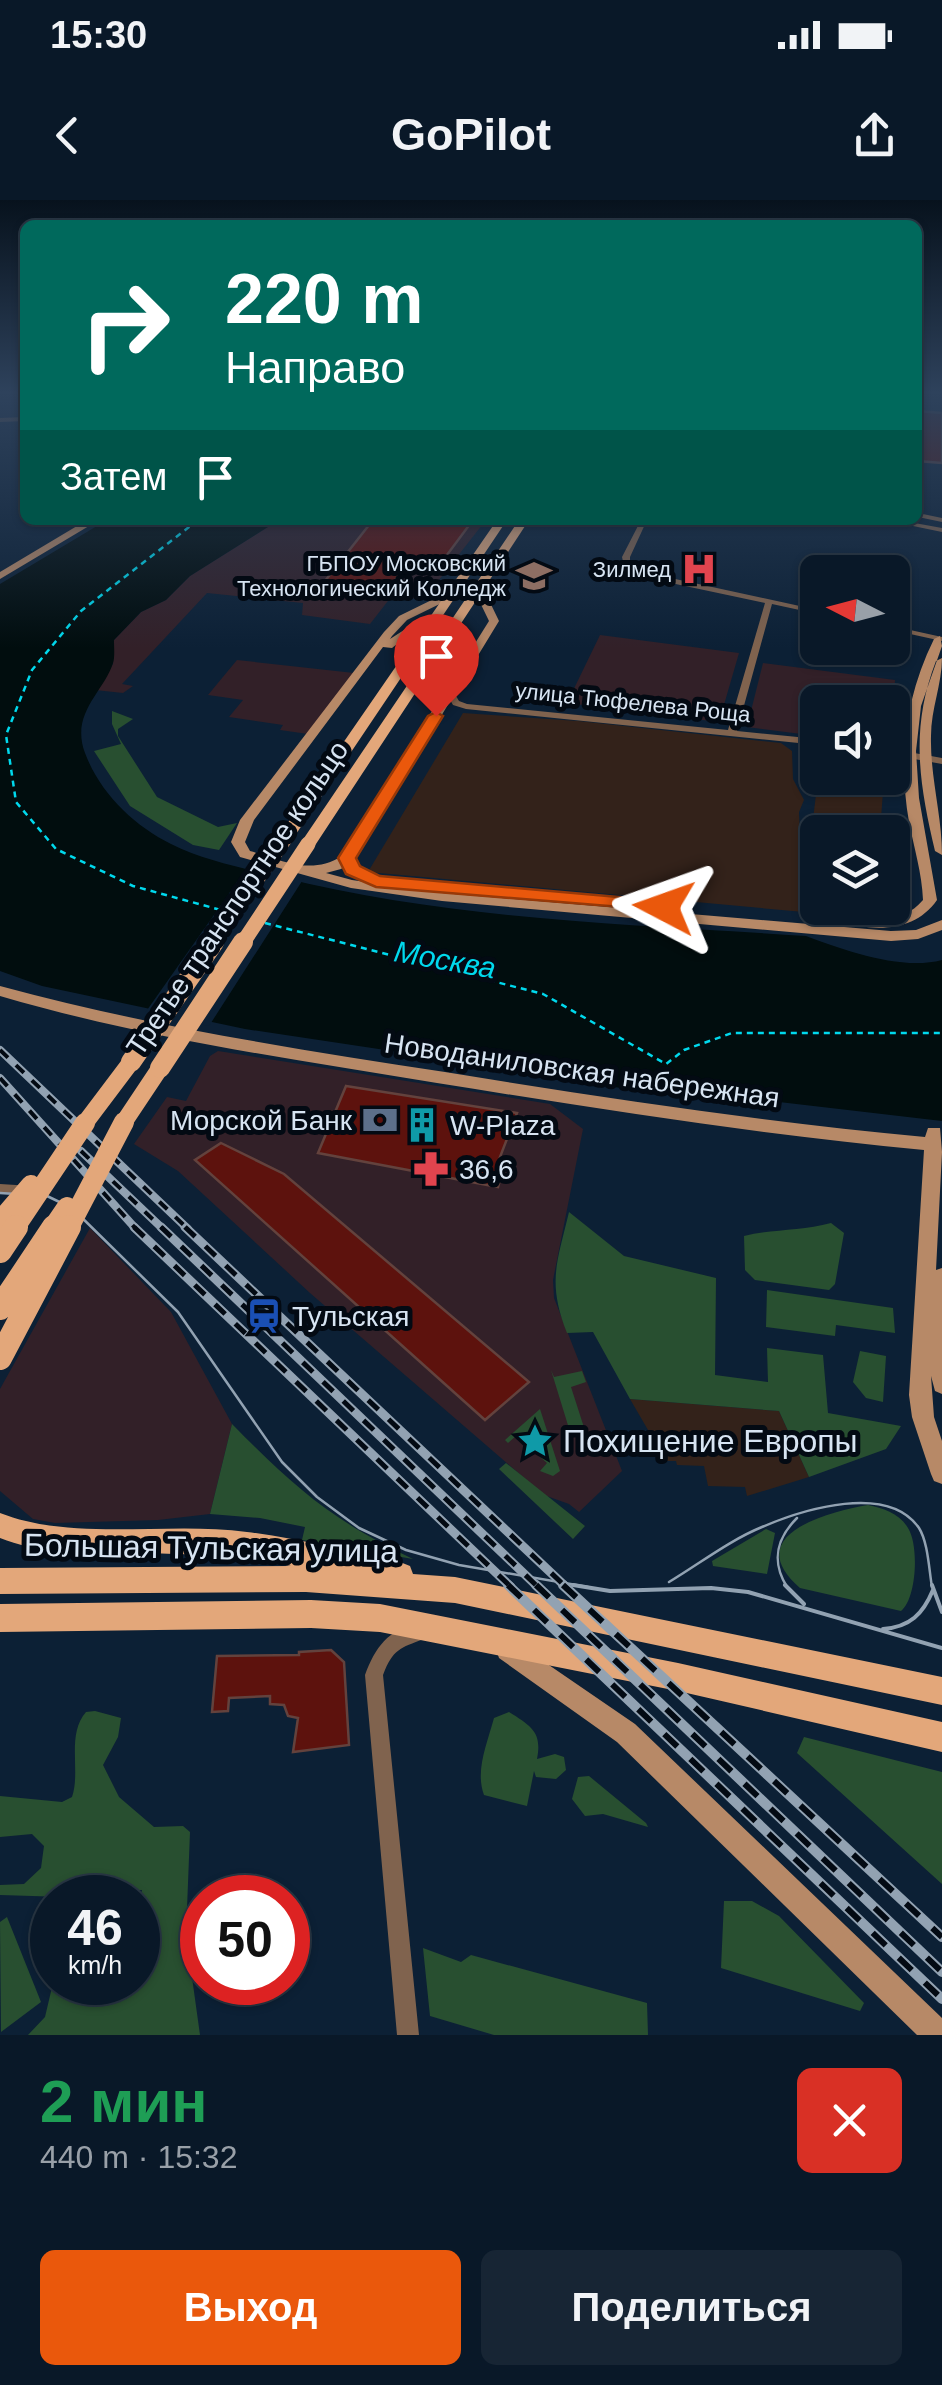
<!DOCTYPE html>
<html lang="ru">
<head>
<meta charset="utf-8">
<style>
  :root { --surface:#091828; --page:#172534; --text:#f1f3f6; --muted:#99a0a8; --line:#293745; --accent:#ea580c }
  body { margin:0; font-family:Arial,sans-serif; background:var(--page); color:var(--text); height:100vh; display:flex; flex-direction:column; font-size:38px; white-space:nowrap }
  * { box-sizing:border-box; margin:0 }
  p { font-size:32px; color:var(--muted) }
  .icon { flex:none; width:55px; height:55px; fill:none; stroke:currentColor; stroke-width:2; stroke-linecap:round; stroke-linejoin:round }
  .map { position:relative; height:1835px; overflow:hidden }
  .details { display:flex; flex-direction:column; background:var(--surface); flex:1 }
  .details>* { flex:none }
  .guide { position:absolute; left:20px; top:20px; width:902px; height:305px; border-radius:15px; box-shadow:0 2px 8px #0004,0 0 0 2px var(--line); background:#00695c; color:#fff; overflow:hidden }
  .needle { width:65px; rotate:276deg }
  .controls { position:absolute; left:800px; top:355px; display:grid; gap:20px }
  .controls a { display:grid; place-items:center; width:110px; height:110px; border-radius:15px; background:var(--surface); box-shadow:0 2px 8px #0004,0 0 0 2px var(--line); font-size:50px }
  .speed { position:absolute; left:30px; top:1675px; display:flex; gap:20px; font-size:50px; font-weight:700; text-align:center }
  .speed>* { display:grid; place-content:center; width:130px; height:130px; border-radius:50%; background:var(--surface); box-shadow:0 2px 8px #0004,0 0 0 2px var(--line); line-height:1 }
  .speed small { font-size:25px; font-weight:400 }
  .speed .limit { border:15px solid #d22; background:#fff; color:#111 }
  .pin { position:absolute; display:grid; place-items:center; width:85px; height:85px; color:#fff; margin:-102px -42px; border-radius:50% 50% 50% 0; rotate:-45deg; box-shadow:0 0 10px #0007 }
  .pin .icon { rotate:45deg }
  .me { position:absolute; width:110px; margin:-55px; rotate:274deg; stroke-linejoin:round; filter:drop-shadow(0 0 8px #0008) }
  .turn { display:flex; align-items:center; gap:35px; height:210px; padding:0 40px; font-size:45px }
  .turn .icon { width:130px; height:130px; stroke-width:2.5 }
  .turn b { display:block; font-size:70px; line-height:85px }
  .then { display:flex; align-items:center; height:95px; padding:0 40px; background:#0003; gap:20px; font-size:38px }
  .round { display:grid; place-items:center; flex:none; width:105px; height:105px; border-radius:15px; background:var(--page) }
  .summary { display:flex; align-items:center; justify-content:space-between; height:170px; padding:0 40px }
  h1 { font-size:60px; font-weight:700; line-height:75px; color:#1e9e55 }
  .cta { display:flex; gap:20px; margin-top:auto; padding:20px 40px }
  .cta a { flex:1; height:115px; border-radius:15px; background:var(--accent); color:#fff; font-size:40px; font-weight:700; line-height:115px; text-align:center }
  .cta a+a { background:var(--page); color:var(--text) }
  .status { display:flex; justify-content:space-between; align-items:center; height:70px; padding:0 50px; background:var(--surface); direction:ltr }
  .status svg { height:28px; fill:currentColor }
  header { display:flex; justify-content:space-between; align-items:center; height:130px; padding:0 40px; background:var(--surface); font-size:45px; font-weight:700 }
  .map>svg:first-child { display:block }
</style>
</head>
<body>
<div class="status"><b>15:30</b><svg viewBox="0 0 49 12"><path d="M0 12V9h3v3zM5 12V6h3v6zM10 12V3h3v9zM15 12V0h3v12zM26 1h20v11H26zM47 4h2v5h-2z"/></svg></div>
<header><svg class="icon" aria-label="back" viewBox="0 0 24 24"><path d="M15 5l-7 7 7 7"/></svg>GoPilot<svg class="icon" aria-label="share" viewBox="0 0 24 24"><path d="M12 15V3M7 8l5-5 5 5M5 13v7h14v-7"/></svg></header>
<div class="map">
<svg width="942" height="1835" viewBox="0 0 942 1835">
  <rect width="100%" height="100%" fill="#0c2035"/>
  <!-- commercial -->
  <path fill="#322028" d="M279 320H486L424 399 391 397 370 424 302 415 303 403 207 393 122 484 133 486 123 493 95 490 113 464 114 440 141 412 166 400 190 376Z
    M600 435 739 453 719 522 567 503Z
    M237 460 354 473 308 534 280 530 283 525 229 517 243 500 208 495Z
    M763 463 895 480 893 508 892 502H818L817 536 747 527Z
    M218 851 550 904 583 929 553 1080 554 1098 622 1271 579 1312 569 1304 544 1295 310 1093 178 971 134 944 167 897 186 901 210 856Z
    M90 1028 171 1112 232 1224 210 1314 158 1320 55 1323 33 1319 0 1291V1189Z"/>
  <!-- industrial -->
  <path fill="#33221a" d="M463 513 578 521 781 543 792 551 793 579 804 600 799 612 800 639 807 661 817 668 818 708H892L893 673 901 674V682L910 683 911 695 892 711 882 715 826 714 368 672Z
    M818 578H884L880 632 811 636Z
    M630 1199 779 1211 809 1277 747 1296 745 1287 708 1286 704 1266 677 1265 676 1261H666Z"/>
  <!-- green -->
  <path fill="#284f30" d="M112 511 133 519 118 529V536L157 597 218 627 237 623 219 650 193 645 130 606 94 551 121 544 112 524Z
    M569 1012 624 1056 716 1078 715 1175 768 1182 767 1148 823 1155 828 1213 901 1226 886 1249 809 1277 779 1211 630 1199 593 1132 567 1133C547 1082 557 1063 569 1012Z
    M831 1023 844 1033 835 1084 829 1090 755 1080 745 1070 744 1036C772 1029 802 1031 831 1023Z
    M767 1090 893 1108 895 1133 836 1125 835 1136 766 1127Z
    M860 1151 886 1156 883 1202 866 1198 853 1182Z
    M551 1170 554 1177 582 1171 586 1182 571 1187 589 1243 571 1235Z
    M540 1209 560 1271 553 1276 540 1271 547 1263 516 1236 508 1243 505 1240Z
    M232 1224C294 1287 331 1320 413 1359L302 1340 305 1327 260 1318 210 1314Z
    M506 1263 585 1326 573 1339 499 1269Z
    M868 1305C883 1308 900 1314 908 1328 919 1345 917 1398 901 1411L800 1388C739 1335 828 1312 868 1305Z
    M766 1329 775 1333 767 1374 713 1366 712 1361Z
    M95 1511 121 1518 118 1537 103 1565 119 1597 154 1627 183 1626 190 1632 186 1734 200 1835H28L45 1817 53 1783 138 1782V1707L142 1690 115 1691 92 1675 73 1679 71 1689 64 1697 0 1695V1685L24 1684 41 1668 44 1646 32 1634 0 1637V1596L62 1602 72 1597C81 1571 66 1535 86 1512Z
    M509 1512C533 1527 542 1533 537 1559L555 1554 564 1557 566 1570 556 1579 536 1577 534 1571 527 1606 484 1595C475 1571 487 1544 494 1518Z
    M804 1537 942 1572V1684L797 1553Z
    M589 1576 646 1623 648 1627 603 1614 585 1616 572 1599 578 1577Z
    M724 1701H752L779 1716 864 1803 860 1811 721 1768Z
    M7 1717 41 1802 1 1832 0 1722Z
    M423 1748 461 1762 471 1755 647 1803 648 1835H494L430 1816Z"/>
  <!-- water -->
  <path fill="#010d0e" d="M107 320H279L190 376 166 400 141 412 114 440C114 447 115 457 113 463 104 492 70 513 85 553 100 593 133 625 171 644 205 661 244 668 280 677 451 720 631 724 806 736 844 750 901 771 942 760V921L754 899 753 905 691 897V891L623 882 622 888 551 879V875L245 829 42 786 0 771V384Z"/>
  <!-- pier -->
  <path fill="#0c2035" d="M249 665 304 678 209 826 145 813Z"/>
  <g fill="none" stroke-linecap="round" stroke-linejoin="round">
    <!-- ferry -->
    <path stroke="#00d9ed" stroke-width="2.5" stroke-dasharray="6 5" stroke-linecap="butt" d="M198 320 81 411 32 470 6 535 16 602 56 649 133 686 228 712
      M265 723 543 794 666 864 684 850 732 833H942"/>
  </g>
  <!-- building -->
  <path fill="#5d120d" stroke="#63423d" stroke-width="2.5" d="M918 211 942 213V263L918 261Z
    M373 320H473L438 367 408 364 388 389 325 381Z
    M346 886 517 913 500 957 506 958 498 987 318 953Z
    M221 943 284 974 529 1182 485 1220 195 960Z
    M331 1450 344 1462 349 1545 293 1552 298 1518 288 1516 284 1505 270 1504V1496L229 1498 228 1511 212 1512 217 1456 299 1455V1452Z"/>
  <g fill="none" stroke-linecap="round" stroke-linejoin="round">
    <!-- street -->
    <path fill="#80634e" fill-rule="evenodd" d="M25 217V221L0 222V218Z
      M918 313 942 318V322L918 317Z
      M641 320H647L630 357V363L643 372 818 410V414L772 404 737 531 818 539V545L466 509 453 505 446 493 447 491H453L459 501 467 504 728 530 765 403 638 376 624 366 622 357Z
      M884 320H898L942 328V332Z
      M892 426 942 437V441L892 430Z
      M892 549 942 558V564L892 555Z
      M0 984 32 986 34 990 32 994H0Z
      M418 1424 424 1427 427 1433 424 1439C400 1448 393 1449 383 1475L419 1835H397L365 1475C375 1448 388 1429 418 1424Z"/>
    <!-- secondary -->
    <path fill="#b78967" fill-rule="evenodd" d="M87 320H99L0 379V372Z
      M479 387 484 390 499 421 354 659 341 669 326 673 352 680 442 693 891 731 916 730 942 720V730L918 739 891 741 442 701 351 688 240 657 231 642 240 620 384 432 399 416 448 392H456V396L407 420 392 436 390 439 404 430 419 433 427 442 417 444 411 438 406 437 392 448 383 447 254 620 245 642 250 651C283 660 310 676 342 656L462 463 455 460 463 448 462 445 453 444 441 448 435 445 451 437 471 440 474 445 489 421 474 390Z
      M940 436 942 446 921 506 916 551 919 598 937 700C919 726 889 731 859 726L857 723C879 709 900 727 923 700 922 673 914 648 909 622 898 558 905 498 934 439Z
      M942 458C942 484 931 509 931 536 930 577 942 615 942 655L935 651C919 583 910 528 936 461Z
      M0 786C147 826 295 849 445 872 605 898 764 922 925 937L928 928H940L942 952 936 1070 942 1068V1194L935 1191 931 1176 934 1217 942 1241V1284L934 1281 931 1274 912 1217 909 1195 924 950C761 935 599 909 437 883 290 859 144 838 0 796Z
      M508 1437 635 1524 942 1818V1835H917L617 1542 499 1458 496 1449 499 1440Z"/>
    <!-- primary -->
    <path fill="#e3a77a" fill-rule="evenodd" d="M497 320H507L290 643H278L276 640Z
      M519 320H529L314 647H302L300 644Z
      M131 855 138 857 141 862 138 867 92 928H78L75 923 78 918 124 857Z
      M160 861 170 868 167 873 131 927H117L114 922 117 917 153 863Z
      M0 1313C74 1342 168 1321 247 1332 298 1338 349 1352 400 1362L410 1366 413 1374 455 1377 942 1477V1505L455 1403 306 1392 0 1394V1368L291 1366C232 1354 174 1354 114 1352 76 1351 36 1353 0 1338Z
      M311 1400 380 1404 678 1463 942 1522V1552L678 1491 380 1432 311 1428 0 1432V1404Z"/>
    <!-- tram-far1 -->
    <path stroke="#92a2b2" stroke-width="2.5" d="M0 993 47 996 72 1008 178 1112 282 1262 317 1297 359 1328 406 1350 459 1365 588 1387
      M669 1382C699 1364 730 1340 762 1327 804 1309 888 1283 919 1328 928 1342 929 1370 932 1387
      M787 1387C771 1361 776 1339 797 1318"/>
    <!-- tram -->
    <path stroke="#92a2b2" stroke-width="4" d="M573 1385 610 1391 711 1388 748 1392 942 1448
      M785 1385 804 1404
      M932 1385 942 1412
      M883 1429C910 1427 923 1414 933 1390"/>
    <defs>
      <path id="rail-far2" d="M0 850 188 1029
        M0 878 136 1029
        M81 951 163 1029"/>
      <path id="rail-far1" d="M134 1027 511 1387
        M161 1027 538 1387
        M185 1027 566 1387"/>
      <path id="rail" d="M508 1385 942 1799
        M536 1385 942 1772
        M563 1385 942 1737"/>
    </defs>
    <!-- rail-far2 casing -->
    <use href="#rail-far2" stroke="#92a2b2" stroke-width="8"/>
    <!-- rail-far1 casing -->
    <use href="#rail-far1" stroke="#92a2b2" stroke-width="9"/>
    <!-- rail casing -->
    <use href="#rail" stroke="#92a2b2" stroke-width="10"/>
    <!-- rail-far2 -->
    <use href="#rail-far2" stroke="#030a13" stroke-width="4" stroke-dasharray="11" stroke-linecap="butt"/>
    <!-- rail-far1 -->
    <use href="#rail-far1" stroke="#030a13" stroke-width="5" stroke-dasharray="14" stroke-linecap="butt"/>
    <!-- rail -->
    <use href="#rail" stroke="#030a13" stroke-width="6" stroke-dasharray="18" stroke-linecap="butt"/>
    <!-- primary-bridge-far2 -->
    <path stroke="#e3a77a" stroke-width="15" d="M212 744 284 640
      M242 744 308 644"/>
    <!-- primary-bridge-far1 -->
    <path stroke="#e3a77a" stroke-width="20" d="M131 862 214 742
      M160 868 243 742
      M0 1021 31 985
      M14 1029 85 923
      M52 1029 67 1007
      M68 1029 124 922"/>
    <!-- primary-bridge -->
    <path stroke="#e3a77a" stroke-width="24" d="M0 1051 16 1027
      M0 1108 54 1027
      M0 1158 69 1027"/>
  </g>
  <!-- sky -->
  <linearGradient id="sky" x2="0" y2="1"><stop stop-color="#07121d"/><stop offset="0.43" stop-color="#2e425c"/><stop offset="1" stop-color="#2e425c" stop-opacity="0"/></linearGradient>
  <rect width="942" height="448" fill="url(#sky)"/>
  <!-- route -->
  <path fill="#ea580c" stroke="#983908" stroke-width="2.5" d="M436 512 443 516 356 658 360 666 380 676 664 701 670 703V711L376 687 346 674 338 658 428 516Z"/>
  <!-- icons -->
  <defs>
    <symbol id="hospital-bare" viewBox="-9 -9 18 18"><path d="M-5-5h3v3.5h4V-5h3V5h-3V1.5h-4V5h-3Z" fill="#e0444e" stroke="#030a13" stroke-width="2.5" paint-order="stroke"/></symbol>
    <symbol id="university-bare" viewBox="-9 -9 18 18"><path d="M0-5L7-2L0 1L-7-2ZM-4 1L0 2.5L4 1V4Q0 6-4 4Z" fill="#8d6e63" stroke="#030a13" stroke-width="2.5" paint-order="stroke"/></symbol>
    <symbol id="bank-bare" viewBox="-9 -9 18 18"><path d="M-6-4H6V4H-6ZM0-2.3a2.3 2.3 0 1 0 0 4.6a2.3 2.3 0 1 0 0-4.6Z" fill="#5c6f8a" stroke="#030a13" stroke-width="2.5" paint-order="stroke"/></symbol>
    <symbol id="building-bare" viewBox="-9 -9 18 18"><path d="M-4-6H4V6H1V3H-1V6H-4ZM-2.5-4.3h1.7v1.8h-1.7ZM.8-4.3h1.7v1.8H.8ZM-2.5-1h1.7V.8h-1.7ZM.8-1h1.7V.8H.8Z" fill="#0f9aa8" stroke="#030a13" stroke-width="2.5" paint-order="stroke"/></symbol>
    <symbol id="pharmacy-bare" viewBox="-9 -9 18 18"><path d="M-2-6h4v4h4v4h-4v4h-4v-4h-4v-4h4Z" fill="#e0444e" stroke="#030a13" stroke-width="2.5" paint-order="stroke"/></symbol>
    <symbol id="station-bare" viewBox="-9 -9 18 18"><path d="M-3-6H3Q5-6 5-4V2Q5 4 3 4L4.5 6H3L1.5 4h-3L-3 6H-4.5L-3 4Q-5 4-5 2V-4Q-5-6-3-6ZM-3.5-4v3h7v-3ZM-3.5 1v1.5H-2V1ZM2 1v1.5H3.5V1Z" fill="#1a4fb4" stroke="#030a13" stroke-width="2.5" paint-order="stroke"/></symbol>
    <symbol id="sight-bare" viewBox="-9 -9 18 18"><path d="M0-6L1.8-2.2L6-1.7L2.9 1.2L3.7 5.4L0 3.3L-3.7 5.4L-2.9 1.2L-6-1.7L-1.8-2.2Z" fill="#0f9aa8" stroke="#030a13" stroke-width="2.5" paint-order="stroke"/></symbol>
  </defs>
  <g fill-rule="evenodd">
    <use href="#hospital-bare" x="674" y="344" width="50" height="50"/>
    <use href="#university-bare" x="509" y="351" width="50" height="50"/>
    <use href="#bank-bare" x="355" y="895" width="50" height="50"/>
    <use href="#building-bare" x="397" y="900" width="50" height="50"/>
    <use href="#pharmacy-bare" x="406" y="944" width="50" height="50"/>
    <use href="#station-bare" x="239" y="1091" width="50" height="50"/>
    <use href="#sight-bare" x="510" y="1216" width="50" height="50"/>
  </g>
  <g text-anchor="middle" stroke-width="10" stroke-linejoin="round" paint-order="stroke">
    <!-- far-poi labels -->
    <g font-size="22" fill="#d7e4f2" stroke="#030a13" text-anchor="end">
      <text x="506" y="371">ГБПОУ Московский<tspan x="506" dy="25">Технологический Колледж</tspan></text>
      <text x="671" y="377">Зилмед</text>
    </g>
    <!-- far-street labels -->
    <g font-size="22" fill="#d7e4f2" stroke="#030a13">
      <text transform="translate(633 502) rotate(6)" y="8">улица Тюфелева Роща</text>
    </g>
    <!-- street labels -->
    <g font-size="28" fill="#d7e4f2" stroke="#030a13">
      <text transform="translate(237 698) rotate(-56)" y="10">Третье транспортное кольцо</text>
      <text transform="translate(582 870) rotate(8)" y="10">Новоданиловская набережная</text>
    </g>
    <!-- poi labels -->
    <g font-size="28" fill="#d7e4f2" stroke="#030a13" text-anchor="start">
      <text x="352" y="930" text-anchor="end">Морской Банк</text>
      <text x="450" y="935">W-Plaza</text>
      <text x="459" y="979">36,6</text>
      <text x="292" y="1126">Тульская</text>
    </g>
    <!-- water labels -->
    <g font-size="30" font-style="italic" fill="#00d9ed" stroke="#030a13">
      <text transform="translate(445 760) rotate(10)" y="10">Москва</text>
    </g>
    <!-- near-poi labels -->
    <g font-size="32" fill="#d7e4f2" stroke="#030a13" text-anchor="start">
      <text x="563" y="1252">Похищение Европы</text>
    </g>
    <!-- near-street labels -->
    <g font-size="32" fill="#d7e4f2" stroke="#030a13">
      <text transform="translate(211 1348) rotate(1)" y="11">Большая Тульская улица</text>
    </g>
  </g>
</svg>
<div class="controls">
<a><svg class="needle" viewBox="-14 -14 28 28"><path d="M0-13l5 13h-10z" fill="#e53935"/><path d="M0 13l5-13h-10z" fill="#99a0a8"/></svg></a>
<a><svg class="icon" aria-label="sound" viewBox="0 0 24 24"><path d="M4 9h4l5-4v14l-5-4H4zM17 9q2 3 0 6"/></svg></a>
<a><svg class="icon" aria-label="layers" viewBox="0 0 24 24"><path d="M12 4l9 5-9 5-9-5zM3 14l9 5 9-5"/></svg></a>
</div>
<div class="speed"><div>46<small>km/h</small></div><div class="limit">50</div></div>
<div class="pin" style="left:436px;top:516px;background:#d93025"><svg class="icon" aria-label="arrive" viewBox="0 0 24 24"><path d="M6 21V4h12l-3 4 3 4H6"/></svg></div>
<svg class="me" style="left:664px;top:707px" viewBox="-20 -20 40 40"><path d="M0-17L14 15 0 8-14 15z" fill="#ea580c" stroke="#fff" stroke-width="4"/></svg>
<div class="guide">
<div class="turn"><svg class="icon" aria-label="right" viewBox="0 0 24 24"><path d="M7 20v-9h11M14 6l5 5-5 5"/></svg><div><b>220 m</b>Направо</div></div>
<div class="then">Затем<svg class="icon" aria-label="arrive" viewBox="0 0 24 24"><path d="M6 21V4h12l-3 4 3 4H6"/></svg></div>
</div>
</div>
<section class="details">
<div class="summary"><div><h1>2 мин</h1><p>440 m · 15:32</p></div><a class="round" style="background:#d93025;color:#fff"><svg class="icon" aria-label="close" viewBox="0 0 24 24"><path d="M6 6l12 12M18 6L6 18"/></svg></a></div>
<div class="cta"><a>Выход</a><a>Поделиться</a></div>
</section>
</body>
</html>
